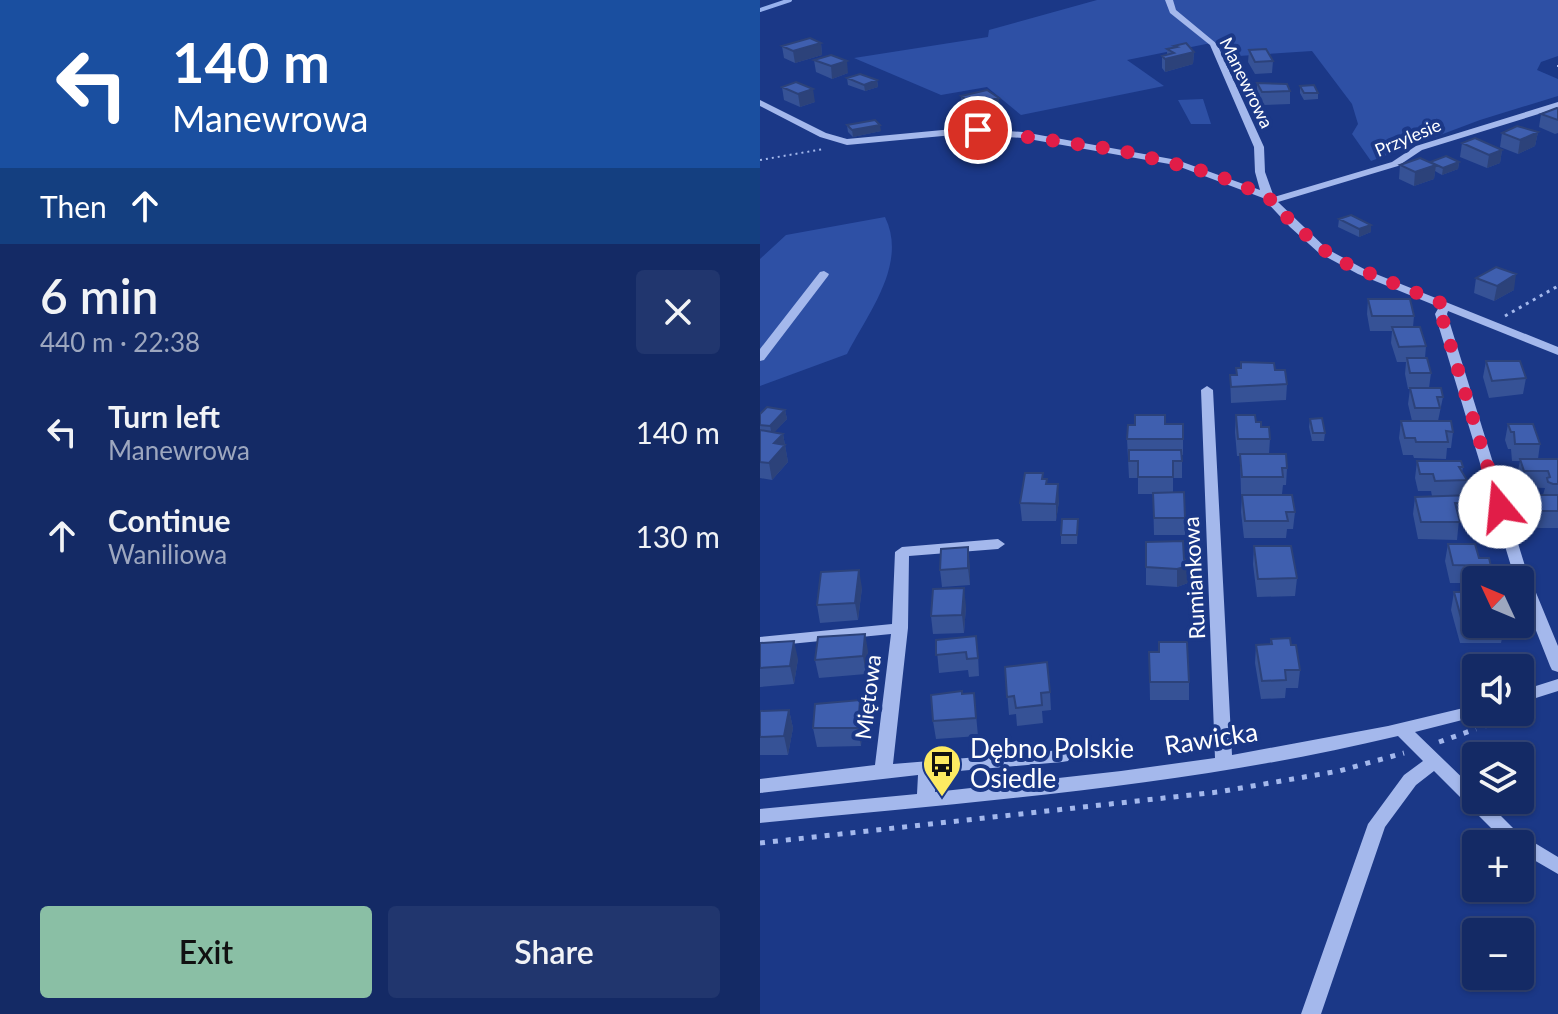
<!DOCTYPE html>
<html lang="en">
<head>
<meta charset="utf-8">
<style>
  :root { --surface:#142a65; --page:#21366e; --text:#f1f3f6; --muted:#9da7bf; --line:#334679; --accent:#8abfa5 }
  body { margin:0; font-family:Lato,sans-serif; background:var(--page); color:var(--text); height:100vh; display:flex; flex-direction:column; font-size:30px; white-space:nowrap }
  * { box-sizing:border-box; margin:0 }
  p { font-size:26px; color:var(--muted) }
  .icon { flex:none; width:44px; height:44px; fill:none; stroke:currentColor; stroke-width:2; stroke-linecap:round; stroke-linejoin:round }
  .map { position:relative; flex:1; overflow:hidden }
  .sheet { display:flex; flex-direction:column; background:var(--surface); width:760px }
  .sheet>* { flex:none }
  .top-card { background:#1a4fa0; color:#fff; overflow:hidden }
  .needle { width:52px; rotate:314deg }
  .tools { position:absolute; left:702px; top:566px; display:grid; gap:16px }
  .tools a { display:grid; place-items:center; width:72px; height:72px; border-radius:8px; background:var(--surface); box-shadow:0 2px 6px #0004,0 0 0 2px var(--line); font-size:40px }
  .pin { position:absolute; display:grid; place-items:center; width:68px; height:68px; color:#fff; margin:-34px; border:4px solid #fff; border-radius:50%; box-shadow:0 2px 8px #0007 }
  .me { position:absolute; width:88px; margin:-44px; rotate:343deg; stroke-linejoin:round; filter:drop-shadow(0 0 6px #0008) }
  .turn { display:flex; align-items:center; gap:28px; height:168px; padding:0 40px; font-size:36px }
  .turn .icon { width:104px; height:104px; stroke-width:2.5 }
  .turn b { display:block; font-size:56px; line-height:68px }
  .then { display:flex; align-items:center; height:76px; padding:0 40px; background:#0003; gap:16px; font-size:30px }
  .round { display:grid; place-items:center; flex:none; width:84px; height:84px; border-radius:8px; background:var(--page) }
  .head { display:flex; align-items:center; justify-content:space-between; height:136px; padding:0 40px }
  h1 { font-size:48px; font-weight:600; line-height:60px }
  .primary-button { display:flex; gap:16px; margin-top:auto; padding:16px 40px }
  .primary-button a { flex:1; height:92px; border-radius:8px; background:var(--accent); color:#111; font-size:32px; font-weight:600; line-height:92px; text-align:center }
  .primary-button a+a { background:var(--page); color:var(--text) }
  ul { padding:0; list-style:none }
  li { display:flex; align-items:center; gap:24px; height:104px; padding:0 40px }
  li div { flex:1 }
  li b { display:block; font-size:30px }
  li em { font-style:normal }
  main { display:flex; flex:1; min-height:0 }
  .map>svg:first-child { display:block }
</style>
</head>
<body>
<main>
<section class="sheet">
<div class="top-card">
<div class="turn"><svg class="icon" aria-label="left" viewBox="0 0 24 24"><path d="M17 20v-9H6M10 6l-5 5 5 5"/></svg><div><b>140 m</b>Manewrowa</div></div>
<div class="then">Then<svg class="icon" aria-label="ahead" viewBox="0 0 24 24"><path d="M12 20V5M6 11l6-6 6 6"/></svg></div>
</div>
<div class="head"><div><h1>6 min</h1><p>440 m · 22:38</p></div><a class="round"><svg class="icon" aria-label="close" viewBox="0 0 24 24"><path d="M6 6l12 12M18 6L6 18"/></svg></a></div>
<ul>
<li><svg class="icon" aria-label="left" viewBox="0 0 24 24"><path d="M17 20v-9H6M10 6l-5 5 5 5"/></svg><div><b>Turn left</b><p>Manewrowa</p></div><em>140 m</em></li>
<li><svg class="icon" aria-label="ahead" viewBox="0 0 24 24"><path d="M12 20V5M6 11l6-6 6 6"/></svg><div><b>Continue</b><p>Waniliowa</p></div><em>130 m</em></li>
</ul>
<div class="primary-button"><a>Exit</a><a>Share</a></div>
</section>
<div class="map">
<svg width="798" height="1014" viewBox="0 0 798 1014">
  <rect width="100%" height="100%" fill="#1b3887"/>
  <!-- green -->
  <path fill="#2e50a5" d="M337 0H798V56L781 62 777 70 798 79V96L720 120 611 161 592 134 598 124 592 104 552 51 464 57 456 42 367 60 404 86 261 115 227 87 181 95 94 58 228 37 229 30Z
    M443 99 451 124H431L418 100Z
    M125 217C148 264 108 313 87 354L0 386V259L26 235Z"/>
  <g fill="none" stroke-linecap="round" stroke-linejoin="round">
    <!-- stream -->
    <path stroke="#97b1ee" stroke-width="4" d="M0 10 30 0"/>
    <!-- path-far2 -->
    <path stroke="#a4b8ec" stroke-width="2" stroke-dasharray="2 4" stroke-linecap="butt" d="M798 65V69
      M0 160 64 149"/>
    <!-- path-far1 -->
    <path stroke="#a4b8ec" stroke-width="3" stroke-dasharray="3 5" stroke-linecap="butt" d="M745 316 798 286"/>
    <!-- path -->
    <path stroke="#a4b8ec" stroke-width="5" stroke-dasharray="5 8" stroke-linecap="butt" d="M725 726 762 713
      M679 742 716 729
      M0 843 458 792 579 771 644 753"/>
    <!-- minor -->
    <path fill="#a4b8ec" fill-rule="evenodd" d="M405 0H413L416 10 457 44 504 147 505 172 514 197 632 162 656 146 798 102V108L662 150 638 166 518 202 567 249 606 270 798 347V355L688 311 687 314 765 566 798 646V672L792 670 790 666 760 590V580H756L751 566 675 314 679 307 598 274 559 253 530 227 503 198 415 165 263 138 204 134 87 145 60 137 0 106V100L66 133 87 139 204 128 263 132 417 160 500 190 495 172 494 147 450 45 410 13Z
      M64 271 69 274 68 276 4 360 0 361V349L60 272Z
      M447 386 453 390 472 755 628 726 716 705V712H724L722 715 655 732 716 791V800H725L758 833 798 857V874L760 852V844L746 843 674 771 656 785 625 827 561 1014H541L608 824 644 775 663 761 638 736C430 786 213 802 0 823V809L157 794 158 775 0 793V779L115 765 131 634 0 647V637L132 624 135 552 142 547 238 539 245 544 238 549 149 556 148 628 133 764 302 750 308 751 311 756 308 761 302 762 176 773 175 792 361 771 455 758 441 390Z
      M798 679V691L760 703V691Z"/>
  </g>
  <!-- wall -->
  <path fill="#365296" d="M61 43 62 55 35 63 24 58 22 46Z
    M414 46 434 52 433 64 405 72 402 68V56L407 55V49L414 48Z
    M489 50 513 61 512 73 495 74 488 62Z
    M54 60 88 73 72 79 56 72Z
    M87 78 117 80 118 87 105 91 88 85Z
    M36 82 55 102 40 107 24 100 22 87Z
    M497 83 530 91V104L502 105 497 96Z
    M540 86 558 93V99L544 100 540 93Z
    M201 96 240 111 214 117 202 109Z
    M798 109V133L795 134 779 127 781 114Z
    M87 125 121 131 93 137 88 132Z
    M778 132 775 146 758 154 740 147 742 133Z
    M702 143 742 150 740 163 727 168 700 157Z
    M699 162 698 169 682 175 675 171 674 179 654 186 639 179 640 165Z
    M579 219 611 225V232L599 237 578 227Z
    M716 278 754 290 734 301 714 293Z
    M608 299 654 316 653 327 666 346 665 358 671 373 669 388 683 397 678 421 693 432 691 448H687L686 459 654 458 653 455H643L639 438 641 421H652L648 404 650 389H648L645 374 646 362H637L631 343 632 331H610L607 314Z
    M726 361 766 378 763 394 729 398 723 377Z
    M481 362 515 370 527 384 526 400 471 403 470 375H476V368H481Z
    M25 410 27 419 14 432 23 434 28 462 12 480 0 478V414Z
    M476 415 496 422 510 439 509 454 527 468 526 485H523L522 494H481L480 456H477L475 432Z
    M550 419 565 433 564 441H552L549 427Z
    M405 424H423V455H422V478H413V492L425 518V535H394L393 494H378V478H369L367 439Z
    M748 424 780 444 778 459H798V528H772L767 512 770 495H783L785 488 761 487 757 475 760 461H752L751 449H748L745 440Z
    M657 461 703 467 702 472 707 480 704 495 714 503 711 520H699L697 540 658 539 653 514 655 497 672 496 671 491H658L655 478Z
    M283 473V479H287V484L299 501 296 521H262L260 503Z
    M482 495 535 512 533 529H527L526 538H484L481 512Z
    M318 519 317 544H301V535Z
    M386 542 428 561V583L417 587 386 585Z
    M688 544 719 558 731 566 728 580H716V583H690L685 561Z
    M494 546 537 578 535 596 497 597 493 564Z
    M210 565V585L182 587 180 570Z
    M102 588 98 620 60 623 57 605Z
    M694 592 745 625 741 643H700L691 610Z
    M206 606 204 633 173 634 171 616Z
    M511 639 531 645 540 670 538 688H526L525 698 501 699 495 663 496 645 510 644Z
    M176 640 218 654 219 676 209 677 208 670 179 673Z
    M0 643 38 659 34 684 0 687Z
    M108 651 106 674 59 678 55 660Z
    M389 652 429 682V700H390Z
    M245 667 290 692 291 710 282 711 283 723 257 726 256 714 249 715Z
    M214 693 218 736 176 739 173 721 202 694Z
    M100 700 103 718 101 746 57 747 53 728Z
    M29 710 33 728 28 755H0V711Z"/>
  <!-- shaded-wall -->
  <path fill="#2c427a" d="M61 43 62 55 35 63 33 51Z
    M434 52 433 64 405 72V59Z
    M87 61 88 73 72 79 71 66Z
    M117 80 118 87 105 91 104 85Z
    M53 89 55 102 40 107 38 94Z
    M239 98 240 111 214 117 213 104Z
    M120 125 121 131 93 137 92 130Z
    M778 132 775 146 758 154 760 140Z
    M742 150 740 163 727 168 729 155Z
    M699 162 698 169 682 175 683 168Z
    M676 165 674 179 654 186 655 172Z
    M611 225V232L599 237V229Z
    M756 274 754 290 734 301 737 286Z
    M25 410 27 419 12 435 10 426Z
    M23 434 28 462 12 480 9 463 14 443Z
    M298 484 299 501 296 521V504Z
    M208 547 210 565V585L208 568Z
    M428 566V583L417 587V569Z
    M99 570 102 588 98 620 95 603Z
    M204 588 206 606 204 633 202 615Z
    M105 634 108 651 106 674 103 656Z
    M34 641 38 659 34 684 30 666Z
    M100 700 103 718 101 746 98 728Z
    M29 710 33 728 28 755 24 736Z"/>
  <!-- building -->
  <path fill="#3f5faf" stroke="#2c427a" stroke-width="2" d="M50 38 61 43 33 51 22 46Z
    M426 43 434 52 405 59 402 56 414 53 407 49 417 47 414 46Z
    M506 49 513 61 495 62 489 50Z
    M71 55 87 61 71 66 54 60Z
    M100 74 117 80 104 85 87 78Z
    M36 82 53 89 38 94 22 87Z
    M497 83 527 84 530 91 502 92Z
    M554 85 558 93H544L540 86Z
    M227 90 239 98 213 104 201 96Z
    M797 108 798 109V120L781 114Z
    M115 120 120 125 92 130 87 125Z
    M757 126 778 132 760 140 742 133Z
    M715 138 742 150 729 155 702 143Z
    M686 156 699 162 683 168 670 162Z
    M660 158 676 165 655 172 640 165Z
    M591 215 611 225 599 229 579 219Z
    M736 267 756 274 737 286 716 278Z
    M608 299H650L654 316H612Z
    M632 327H660L666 346 639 347Z
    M647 358H667L671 373H650Z
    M726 361H760L766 378 732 381Z
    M481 362 514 363 515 370H525L527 384 471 387 470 375H477L476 368H481Z
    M650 388H681L683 397H677L680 408H655Z
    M7 407 25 410 10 426 0 425V414Z
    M375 415H405V424H423V439H367L368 425H375Z
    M476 415H495L496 422H501V427H509L510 439H478Z
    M562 418 565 433H553L550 419Z
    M641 421H691L693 432 686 431 688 442H656L655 438H645Z
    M748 424H773L780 444H755L754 432H751Z
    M0 430 23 434 14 443 25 445 9 463 0 462Z
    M369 450H421L422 461H413V477H378V461H369Z
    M480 454H526L527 468H522L523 477H482Z
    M760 459H798V484H793L788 482 787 478 790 477 788 471H764Z
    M657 461H701L703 467H699L707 480 675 481 673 474H660Z
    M265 473H283L282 479H287L286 484H298L296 504 260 503Z
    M424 492 425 518H394L393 493Z
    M482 495H532L535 512H526L528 521H485Z
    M712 495 714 503H695L700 522H661L655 497Z
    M770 495H798V511H776Z
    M302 519H318L317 535H301Z
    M423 541 424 559 428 561V566L417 569 386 567V542Z
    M688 544H715L719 558H729L731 566 693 565Z
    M494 546H531L537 578 498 579Z
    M208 547V568L180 570 181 549Z
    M99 570 95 603 57 605 61 572Z
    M204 588 202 615 171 616 173 589Z
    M694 592H716V624H744L745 625H703Z
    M105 634 103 656 55 660 58 637Z
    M216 636 218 658 207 659 206 652 176 655V640Z
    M530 638 531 645H536L540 670H525L526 680 502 681 496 645 512 644 511 639Z
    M34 641 30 666 0 668V643Z
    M399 642H427L429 682H390L389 652H399Z
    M287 662 290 692 281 693 282 705 256 708 254 696 247 697 245 667Z
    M202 691V694L214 693 216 718 173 721 171 695Z
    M100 700 98 728H53L55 704Z
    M29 710 24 736 0 737V711Z"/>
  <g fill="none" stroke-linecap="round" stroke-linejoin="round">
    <!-- route -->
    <path stroke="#e11d48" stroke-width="14" stroke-dasharray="0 25.2" d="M218 130 359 150 451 173 507 196 534 225 575 259 686 305 681 314 740 507"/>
  </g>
  <!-- icons -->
  <defs>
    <symbol id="bus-pin" viewBox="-11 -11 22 30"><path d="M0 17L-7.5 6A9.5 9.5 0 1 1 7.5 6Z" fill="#fdea61" stroke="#1b3887"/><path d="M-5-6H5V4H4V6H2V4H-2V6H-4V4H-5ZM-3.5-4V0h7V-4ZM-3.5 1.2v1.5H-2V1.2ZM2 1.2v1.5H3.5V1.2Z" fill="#111"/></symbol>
  </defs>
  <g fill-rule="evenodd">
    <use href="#bus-pin" x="160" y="742" width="44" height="60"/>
  </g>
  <g text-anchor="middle" stroke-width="8" stroke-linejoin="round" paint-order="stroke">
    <!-- far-street labels -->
    <g font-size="18" fill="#fff" stroke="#1b3887">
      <text transform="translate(486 83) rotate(64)" y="6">Manewrowa</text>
      <text transform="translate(648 138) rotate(-23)" y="6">Przylesie</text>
    </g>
    <!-- street labels -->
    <g font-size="22" fill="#fff" stroke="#1b3887">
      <text transform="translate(434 578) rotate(-93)" y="8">Rumiankowa</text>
      <text transform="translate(108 697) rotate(-83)" y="8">Miętowa</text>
    </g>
    <!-- near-street labels -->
    <g font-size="26" fill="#fff" stroke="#1b3887">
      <text transform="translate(451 739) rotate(-9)" y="9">Rawicka</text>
    </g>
    <!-- near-poi labels -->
    <g font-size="26" fill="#fff" stroke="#1b3887" text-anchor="start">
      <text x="210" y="758">Dębno Polskie<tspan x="210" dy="30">Osiedle</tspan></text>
    </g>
  </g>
</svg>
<div class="tools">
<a><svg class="needle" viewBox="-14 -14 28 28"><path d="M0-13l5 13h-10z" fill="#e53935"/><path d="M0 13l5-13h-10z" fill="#9da7bf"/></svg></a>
<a><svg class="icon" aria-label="sound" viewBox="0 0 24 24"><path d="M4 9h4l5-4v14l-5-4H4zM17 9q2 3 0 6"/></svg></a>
<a><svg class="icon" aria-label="layers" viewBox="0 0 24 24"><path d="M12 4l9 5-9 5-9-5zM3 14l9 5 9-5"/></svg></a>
<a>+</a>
<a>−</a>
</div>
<div class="pin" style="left:218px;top:130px;background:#d93025"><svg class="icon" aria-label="arrive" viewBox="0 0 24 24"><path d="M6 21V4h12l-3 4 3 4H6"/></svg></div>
<svg class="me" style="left:740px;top:507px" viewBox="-20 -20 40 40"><circle r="19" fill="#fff"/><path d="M0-13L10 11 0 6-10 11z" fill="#e11d48"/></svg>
</div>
</main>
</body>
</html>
